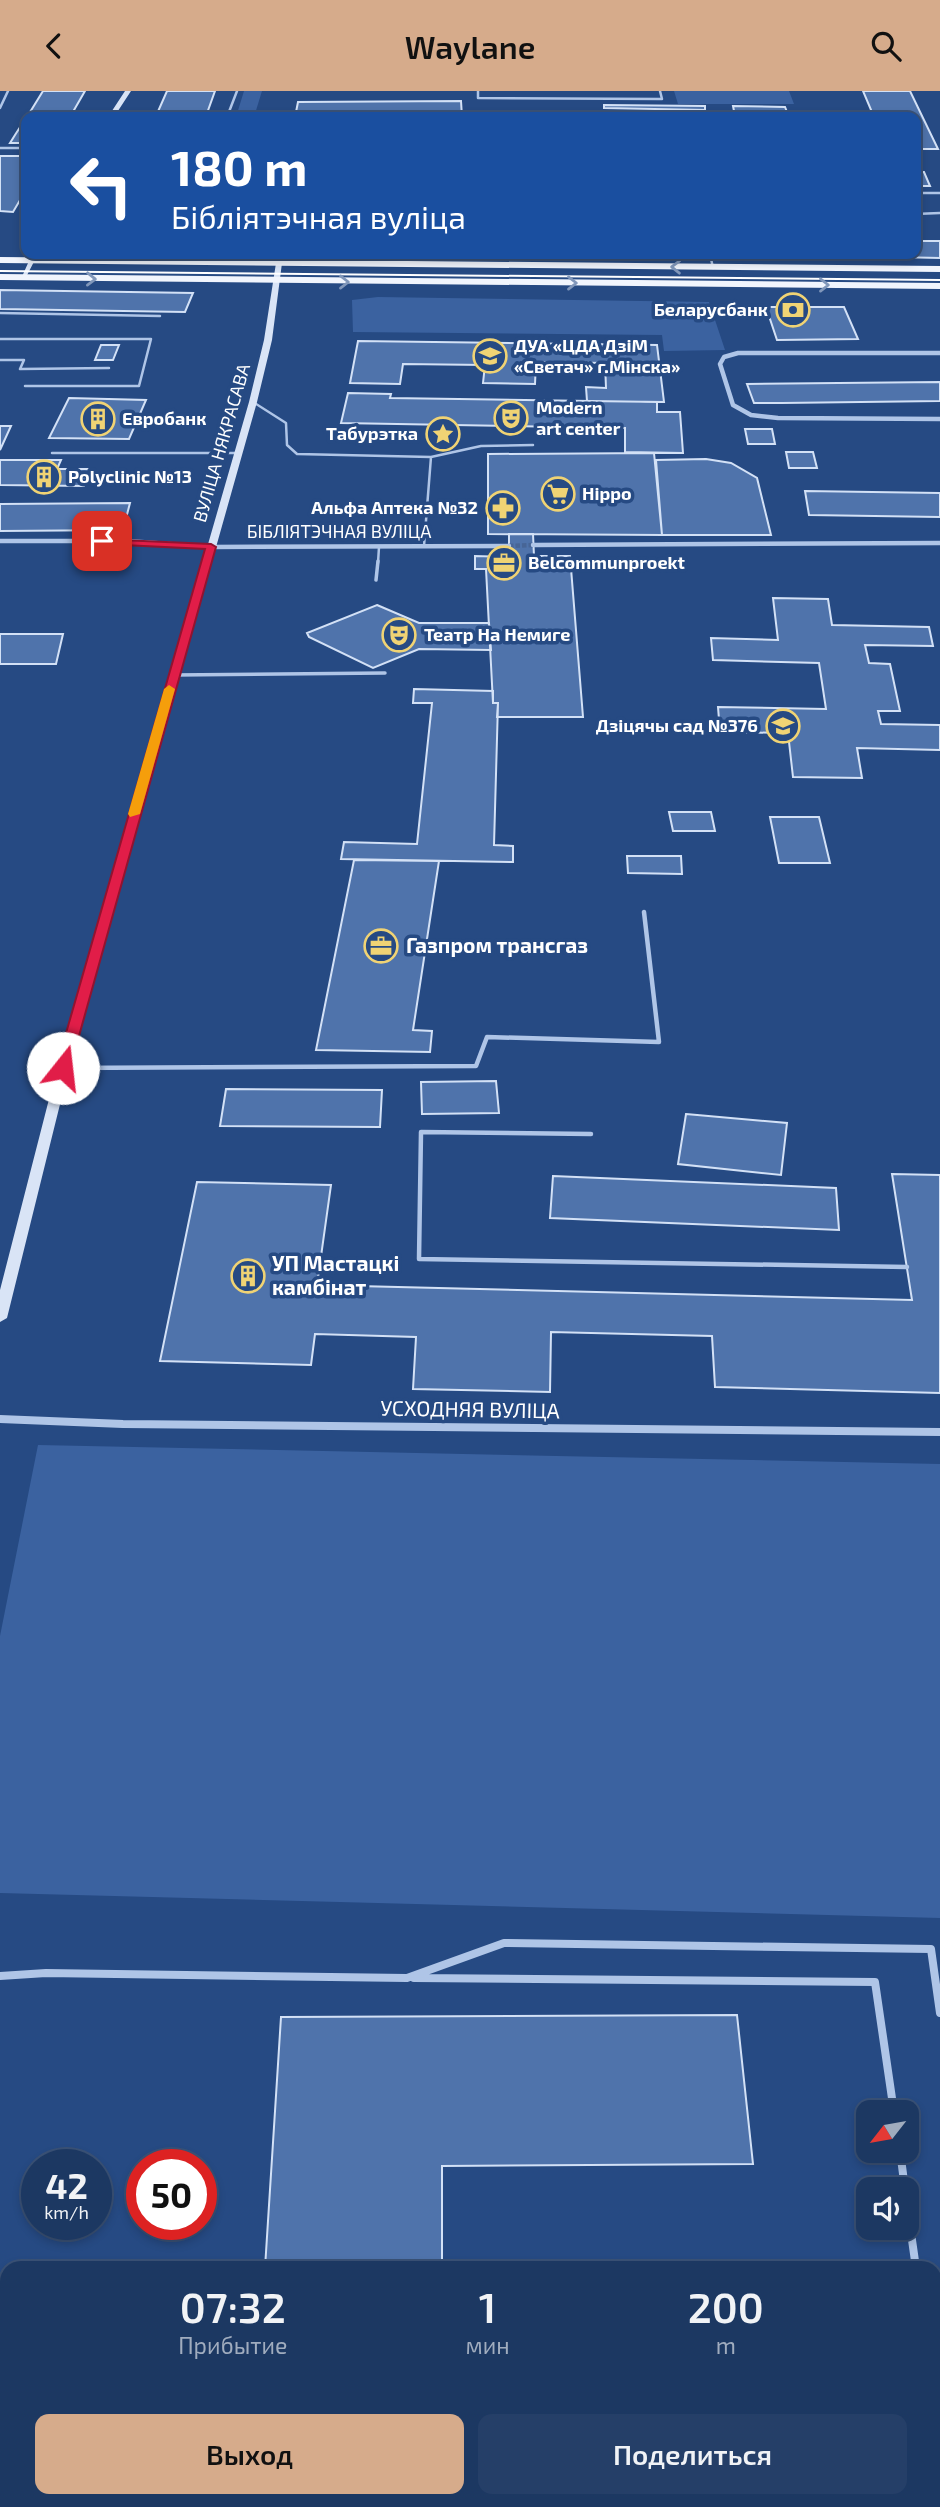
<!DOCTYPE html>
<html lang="ru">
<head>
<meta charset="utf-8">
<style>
  :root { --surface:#1c3862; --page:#253f68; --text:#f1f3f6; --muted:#a0acbe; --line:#3a5277; --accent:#d6ab8b }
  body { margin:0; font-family:"Exo 2",sans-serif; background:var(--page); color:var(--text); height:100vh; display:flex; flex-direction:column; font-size:26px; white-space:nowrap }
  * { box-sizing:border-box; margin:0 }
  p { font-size:23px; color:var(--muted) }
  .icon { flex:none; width:38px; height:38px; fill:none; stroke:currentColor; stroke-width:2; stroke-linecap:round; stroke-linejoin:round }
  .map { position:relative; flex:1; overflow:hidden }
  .sheet { position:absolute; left:0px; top:2170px; width:942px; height:247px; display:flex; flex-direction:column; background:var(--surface); border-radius:21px 21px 0 0; box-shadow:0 4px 10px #0003,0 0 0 2px var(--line) }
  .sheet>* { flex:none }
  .banner { position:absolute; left:21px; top:21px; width:900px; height:147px; border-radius:14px; box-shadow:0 4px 10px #0003,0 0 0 2px var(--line); background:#1a4fa0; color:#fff; overflow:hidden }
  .needle { width:46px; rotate:239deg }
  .buttons { position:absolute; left:856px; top:2009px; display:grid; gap:14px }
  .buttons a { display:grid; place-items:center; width:63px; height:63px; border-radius:14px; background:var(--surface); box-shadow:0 4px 10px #0003,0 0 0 2px var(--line); font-size:35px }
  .speed { position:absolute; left:21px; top:2058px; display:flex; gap:14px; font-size:35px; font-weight:700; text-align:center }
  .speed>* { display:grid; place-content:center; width:91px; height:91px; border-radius:50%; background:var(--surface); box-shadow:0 4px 10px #0003,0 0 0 2px var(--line); line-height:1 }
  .speed small { font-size:18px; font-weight:400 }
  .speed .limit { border:10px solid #d22; background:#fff; color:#111 }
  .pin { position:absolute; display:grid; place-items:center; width:60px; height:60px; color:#fff; margin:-30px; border-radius:14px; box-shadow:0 4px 10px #0006 }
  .me { position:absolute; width:77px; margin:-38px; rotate:16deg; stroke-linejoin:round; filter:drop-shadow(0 0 5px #0008) }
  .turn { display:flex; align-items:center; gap:24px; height:147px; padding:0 35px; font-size:32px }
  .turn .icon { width:91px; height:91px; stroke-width:2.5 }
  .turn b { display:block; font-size:49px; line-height:60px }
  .eta { display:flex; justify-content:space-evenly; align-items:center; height:119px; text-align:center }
  .eta b { font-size:42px; font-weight:600; line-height:49px }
  .button { display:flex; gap:14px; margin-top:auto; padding:14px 35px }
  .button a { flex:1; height:80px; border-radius:14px; background:var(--accent); color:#111; font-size:28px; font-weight:600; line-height:80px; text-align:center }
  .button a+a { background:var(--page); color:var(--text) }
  header { display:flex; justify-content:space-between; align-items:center; height:91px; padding:0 35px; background:var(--accent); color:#111; font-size:32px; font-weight:600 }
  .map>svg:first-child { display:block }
</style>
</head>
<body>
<header><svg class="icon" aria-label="back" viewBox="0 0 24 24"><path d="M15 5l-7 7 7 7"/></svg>Waylane<svg class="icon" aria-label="search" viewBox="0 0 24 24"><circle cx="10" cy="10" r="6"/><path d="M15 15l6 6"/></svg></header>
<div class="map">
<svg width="940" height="2416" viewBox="0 0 940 2416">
  <rect width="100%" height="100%" fill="#264a83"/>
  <!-- green -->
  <path fill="#3b62a0" d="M244 0H262L254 26H236Z
    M674 0H789L794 13H678Z
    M378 206 709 211 725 259 664 260 662 244 353 241 352 209Z
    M38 1354 940 1373V1827L0 1802V1545Z"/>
  <!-- building -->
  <path fill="#4f73ab" stroke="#d3e1f6" stroke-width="2" d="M43 0H85L70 26H27Z
    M167 0H215L206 25H156Z
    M863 0H910L938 58H915V26H874Z
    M461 10 462 26H295L298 11Z
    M604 14 705 15V19L604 17Z
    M733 15 785 16 787 21 734 20Z
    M523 21H571V26H523Z
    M26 27V52H10L15 44Z
    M0 65H26V99L13 121 0 120Z
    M915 81H924L930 95H915Z
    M915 150H940V167L762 163H915Z
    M0 199 193 202 185 221 0 218Z
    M766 216H844L858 248 777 249Z
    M358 250 657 254 664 311 587 310 586 296 606 297 605 272 536 271 535 293 483 292 485 274 403 273 400 293 350 292Z
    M101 254H119L113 269H95Z
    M940 291V310L782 312H754L747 293Z
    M348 302 391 303 390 307 657 311V321H680L683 362 625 361V337L341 332Z
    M69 307 146 309 129 348 49 347Z
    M0 335H11L0 359Z
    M745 338H772L775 353H748Z
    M786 361H813L817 377H789Z
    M654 362 662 444 488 443V363Z
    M706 368 731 372 757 387 771 444H662L656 369Z
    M0 369H61L57 378H92L84 395 0 394Z
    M805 400 940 402V426L809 424Z
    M130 412 123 439 0 440V413Z
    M509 443H533L534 465H570L583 626H497L498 612H493L486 478H475V465L509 466Z
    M773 507 828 508 832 534 929 536 933 555 865 554 869 572 890 573 900 620H878L881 633 940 634V659L857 657 862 687 793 686 788 642 720 641 718 616 826 618 819 572 713 569 711 547 778 549Z
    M377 514 419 532H489L491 559 419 558 373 577 309 546 307 542Z
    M0 543H63L56 573H0Z
    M414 598 493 600V612H498L494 754 513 755V771L341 768 344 751 417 753 432 612H413Z
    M669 721H711L715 740H673Z
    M770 726H819L830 772H779Z
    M627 765H681L682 783 628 782Z
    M354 769 439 770 413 939 432 940 430 961 316 959Z
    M496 990 499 1022 422 1023 421 991Z
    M226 998 382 999 380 1036 220 1035Z
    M686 1023 787 1032 781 1084 678 1073Z
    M892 1083 940 1084V1302L715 1296 712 1245 551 1241 550 1301 413 1298 416 1246 315 1243 311 1274 160 1270 197 1091 331 1094 317 1194 912 1209Z
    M553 1085 836 1097 839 1139 550 1127Z
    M737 1924 753 2073 442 2075V2177H265L281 1926Z
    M251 2410H442V2416H251Z"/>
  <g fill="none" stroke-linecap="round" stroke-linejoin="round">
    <!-- street-tunnel -->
    <path stroke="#476596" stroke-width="4.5" stroke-dasharray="4.5 2" stroke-linecap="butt" d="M509 455 533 454"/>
    <!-- lane-far3 -->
    <path stroke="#afc5e7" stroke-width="2.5" d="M478 0V7L662 8 660 0
      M0 17 8 0
      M227 26 237 0
      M0 57H26
      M915 102H940
      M915 123 940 122
      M710 163 713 177
      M0 222 160 225
      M0 248H151L139 295H25
      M0 269H24L20 278 109 277
      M253 311 286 332 287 354 297 363 431 366 424 455
      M52 362H236
      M431 366 481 355 533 354
      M378 472 379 456"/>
    <!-- lane-far2 -->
    <path stroke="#afc5e7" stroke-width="3.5" d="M376 489 378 470
      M174 584 385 582"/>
    <!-- lane-far1 -->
    <path stroke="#afc5e7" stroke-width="4.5" d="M63 977 476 975 487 946 659 951 644 821
      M591 1043 421 1041 419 1168 907 1176"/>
    <!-- lane -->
    <path stroke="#afc5e7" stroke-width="8" d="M0 1885 46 1882 407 1887 504 1852 931 1858 940 1922
      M414 1887 875 1891 894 2021
      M900 2060 905 2098
      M906 2107 916 2177
      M630 2410V2416"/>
    <!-- street-far1 -->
    <path stroke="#afc5e7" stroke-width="4.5" d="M940 262H738L724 266 720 273 733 314 751 324 778 327 940 328
      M0 450H127L211 456 509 455
      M533 454 940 452"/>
    <!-- street -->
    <path stroke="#afc5e7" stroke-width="8" d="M0 1328 123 1333 940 1341"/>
    <!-- secondary -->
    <path fill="#d9e4f6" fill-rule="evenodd" d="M125 0H131L114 26H108Z
      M32 163H38L25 188H21Z
      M279 170 282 172 272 249 257 311 69 977 7 1227 0 1231V1199L57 977 249 311 264 249 276 172Z"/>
    <!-- primary -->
    <path fill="#f1f5fd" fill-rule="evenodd" d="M0 166 940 175V181L0 172Z
      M0 183 940 192V198L0 189Z"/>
    <!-- tram -->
    <path stroke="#fff" stroke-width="2" d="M0 180 940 189"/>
  </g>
  <!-- one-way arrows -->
  <defs><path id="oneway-chevron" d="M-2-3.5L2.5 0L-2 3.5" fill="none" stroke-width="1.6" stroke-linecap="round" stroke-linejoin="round" transform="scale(1.75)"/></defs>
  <g stroke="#8197ba">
    <use href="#oneway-chevron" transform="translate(676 176) rotate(-179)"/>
    <use href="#oneway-chevron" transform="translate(91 188) rotate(1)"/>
    <use href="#oneway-chevron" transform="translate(344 191)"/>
    <use href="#oneway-chevron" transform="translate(572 192)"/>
    <use href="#oneway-chevron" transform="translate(824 194)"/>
  </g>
  <!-- route -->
  <path fill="#e11d48" stroke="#92132f" stroke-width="2" d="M98 448 211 453 216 456 70 977 63 981 56 977 205 458 102 453 97 450Z"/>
  <!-- slow -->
  <path fill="#f59e0b" d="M169 594 175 598 140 723 130 726 128 723 164 598Z"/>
  <!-- icons -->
  <defs>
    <symbol id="bank-ring" viewBox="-11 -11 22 22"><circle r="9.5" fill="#264a83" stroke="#f0d374" stroke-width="1.5"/><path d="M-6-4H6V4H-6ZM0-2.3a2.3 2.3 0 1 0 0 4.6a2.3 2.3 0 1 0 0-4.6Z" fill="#f0d374"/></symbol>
    <symbol id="school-ring" viewBox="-11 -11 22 22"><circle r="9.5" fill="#264a83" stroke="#f0d374" stroke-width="1.5"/><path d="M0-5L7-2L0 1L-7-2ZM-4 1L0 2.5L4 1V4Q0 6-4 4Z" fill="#f0d374"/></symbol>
    <symbol id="theatre-ring" viewBox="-11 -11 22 22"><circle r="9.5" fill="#264a83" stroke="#f0d374" stroke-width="1.5"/><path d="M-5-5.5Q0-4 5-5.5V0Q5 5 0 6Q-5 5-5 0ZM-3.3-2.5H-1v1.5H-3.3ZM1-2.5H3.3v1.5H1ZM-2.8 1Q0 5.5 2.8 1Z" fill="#f0d374"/></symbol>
    <symbol id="building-ring" viewBox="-11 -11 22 22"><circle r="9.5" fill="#264a83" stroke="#f0d374" stroke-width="1.5"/><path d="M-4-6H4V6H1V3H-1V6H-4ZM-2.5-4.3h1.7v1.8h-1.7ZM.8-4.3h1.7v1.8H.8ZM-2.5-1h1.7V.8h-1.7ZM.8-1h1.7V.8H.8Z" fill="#f0d374"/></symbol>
    <symbol id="sight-ring" viewBox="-11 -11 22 22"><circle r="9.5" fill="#264a83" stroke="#f0d374" stroke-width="1.5"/><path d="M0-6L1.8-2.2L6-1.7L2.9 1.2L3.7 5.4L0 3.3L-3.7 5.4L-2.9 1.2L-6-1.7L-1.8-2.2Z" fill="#f0d374"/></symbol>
    <symbol id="supermarket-ring" viewBox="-11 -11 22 22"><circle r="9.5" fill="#264a83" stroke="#f0d374" stroke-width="1.5"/><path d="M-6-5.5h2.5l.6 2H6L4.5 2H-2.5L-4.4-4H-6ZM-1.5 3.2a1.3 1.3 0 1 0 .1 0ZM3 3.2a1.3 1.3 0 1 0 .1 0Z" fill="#f0d374"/></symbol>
    <symbol id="pharmacy-ring" viewBox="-11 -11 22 22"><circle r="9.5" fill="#264a83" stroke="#f0d374" stroke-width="1.5"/><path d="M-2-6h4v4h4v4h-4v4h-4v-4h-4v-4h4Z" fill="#f0d374"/></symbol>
    <symbol id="office-ring" viewBox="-11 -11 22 22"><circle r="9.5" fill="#264a83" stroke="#f0d374" stroke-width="1.5"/><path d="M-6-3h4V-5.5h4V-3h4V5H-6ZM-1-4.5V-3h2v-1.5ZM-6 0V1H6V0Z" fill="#f0d374"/></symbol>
  </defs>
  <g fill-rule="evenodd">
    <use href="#bank-ring" x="774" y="200" width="38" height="38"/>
    <use href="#school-ring" x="471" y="246" width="38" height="38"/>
    <use href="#theatre-ring" x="492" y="308" width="38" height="38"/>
    <use href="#building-ring" x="79" y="309" width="38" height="38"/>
    <use href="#sight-ring" x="424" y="324" width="38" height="38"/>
    <use href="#building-ring" x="25" y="367" width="38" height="38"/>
    <use href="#supermarket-ring" x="539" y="384" width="38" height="38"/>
    <use href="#pharmacy-ring" x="484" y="398" width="38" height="38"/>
    <use href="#office-ring" x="485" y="453" width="38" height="38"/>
    <use href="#theatre-ring" x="380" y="525" width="38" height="38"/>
    <use href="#school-ring" x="764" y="616" width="38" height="38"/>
    <use href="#office-ring" x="362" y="836" width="38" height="38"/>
    <use href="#building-ring" x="229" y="1166" width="38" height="38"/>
  </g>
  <g text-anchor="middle" stroke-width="7" stroke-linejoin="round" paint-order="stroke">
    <!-- far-poi labels -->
    <g font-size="18" font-weight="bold" fill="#fff" stroke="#264a83" text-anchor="start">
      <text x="768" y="225" text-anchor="end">Беларусбанк</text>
      <text x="514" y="261">ДУА «ЦДА ДзіМ<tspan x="514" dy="21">«Светач» г.Мінска»</tspan></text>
      <text x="536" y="323">Modern<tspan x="536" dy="21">art center</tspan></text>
      <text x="122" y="334">Евробанк</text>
      <text x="418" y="349" text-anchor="end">Табурэтка</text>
      <text x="68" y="392">Polyclinic №13</text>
      <text x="582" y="409">Hippo</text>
      <text x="478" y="423" text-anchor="end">Альфа Аптека №32</text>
      <text x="528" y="478">Belcommunproekt</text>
      <text x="424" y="550">Театр На Немиге</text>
      <text x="758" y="641" text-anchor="end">Дзіцячы сад №376</text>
    </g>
    <!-- far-street labels -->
    <g font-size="18" fill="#fff" stroke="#264a83">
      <text transform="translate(222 352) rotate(-74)" y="6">ВУЛІЦА НЯКРАСАВА</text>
      <text x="339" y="447">БІБЛІЯТЭЧНАЯ ВУЛІЦА</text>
    </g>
    <!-- poi labels -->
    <g font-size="21" font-weight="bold" fill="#fff" stroke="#264a83" text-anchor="start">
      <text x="406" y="862">Газпром трансгаз</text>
      <text x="272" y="1180">УП Мастацкі<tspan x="272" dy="24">камбінат</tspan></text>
    </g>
    <!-- street labels -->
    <g font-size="21" fill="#fff" stroke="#264a83">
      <text transform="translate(470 1319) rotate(1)" y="7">УСХОДНЯЯ ВУЛІЦА</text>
    </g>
  </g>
</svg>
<div class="buttons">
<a><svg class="needle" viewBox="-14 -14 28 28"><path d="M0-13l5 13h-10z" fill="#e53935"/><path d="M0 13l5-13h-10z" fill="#a0acbe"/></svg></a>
<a><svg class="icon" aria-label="sound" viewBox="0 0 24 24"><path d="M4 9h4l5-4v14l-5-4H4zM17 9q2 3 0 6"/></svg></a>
</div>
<div class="speed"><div>42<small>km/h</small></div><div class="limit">50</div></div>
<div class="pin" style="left:102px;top:450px;background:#d93025"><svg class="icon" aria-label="arrive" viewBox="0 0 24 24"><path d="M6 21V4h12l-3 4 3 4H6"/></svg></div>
<svg class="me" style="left:63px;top:977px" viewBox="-20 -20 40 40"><circle r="19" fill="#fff"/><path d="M0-13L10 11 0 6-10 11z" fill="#e11d48"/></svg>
<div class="banner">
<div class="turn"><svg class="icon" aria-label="left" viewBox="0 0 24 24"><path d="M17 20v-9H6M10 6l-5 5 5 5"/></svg><div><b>180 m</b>Бібліятэчная вуліца</div></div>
</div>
<section class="sheet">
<div class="eta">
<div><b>07:32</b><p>Прибытие</p></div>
<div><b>1</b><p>мин</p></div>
<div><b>200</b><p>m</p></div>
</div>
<div class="button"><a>Выход</a><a>Поделиться</a></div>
</section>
</div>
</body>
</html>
